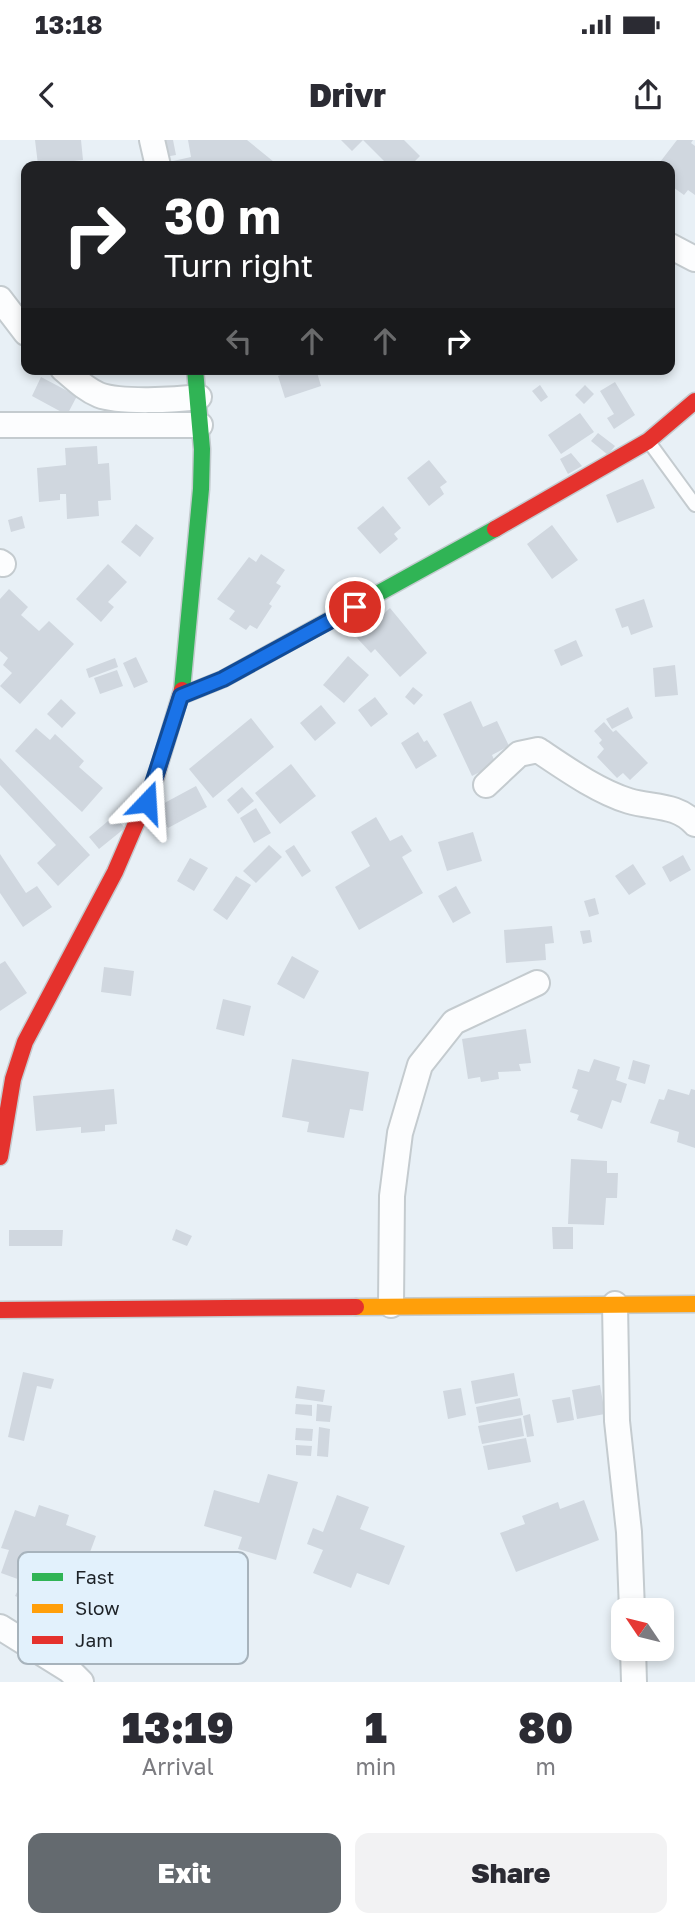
<!DOCTYPE html>
<html lang="en">
<head>
<meta charset="utf-8">
<style>
  :root { --surface:#fff; --page:#f2f2f3; --text:#2b2b33; --muted:#7c7c81; --accent:#646a6f }
  body { margin:0; font-family:"Golos Text",sans-serif; background:var(--page); color:var(--text); height:100vh; display:flex; flex-direction:column; font-size:26px; white-space:nowrap }
  * { box-sizing:border-box; margin:0 }
  p { font-size:23px; color:var(--muted) }
  .icon { flex:none; width:38px; height:38px; fill:none; stroke:currentColor; stroke-width:2; stroke-linecap:round; stroke-linejoin:round }
  .map { position:relative; height:1542px; overflow:hidden }
  .drawer { display:flex; flex-direction:column; background:var(--surface); flex:1 }
  .drawer>* { flex:none }
  .top-card { position:absolute; left:21px; top:21px; width:654px; height:214px; border-radius:14px; box-shadow:0 4px 10px #0003; background:#202124; color:#fff; overflow:hidden }
  .needle { width:46px; rotate:305deg }
  .tools { position:absolute; left:611px; top:1458px; display:grid; gap:14px }
  .tools a { display:grid; place-items:center; width:63px; height:63px; border-radius:14px; background:var(--surface); box-shadow:0 4px 10px #0003; font-size:35px }
  .pin { position:absolute; display:grid; place-items:center; width:60px; height:60px; color:#fff; margin:-30px; border:4px solid #fff; border-radius:50%; box-shadow:0 2px 7px #0007 }
  .me { position:absolute; width:77px; margin:-38px; rotate:20deg; stroke-linejoin:round; filter:drop-shadow(0 0 5px #0008) }
  .turn { display:flex; align-items:center; gap:24px; height:147px; padding:0 28px; font-size:32px }
  .turn .icon { width:91px; height:91px; stroke-width:2.5 }
  .turn b { display:block; font-size:49px; line-height:60px }
  .lanes { display:flex; align-items:center; height:66px; padding:0 28px; background:#0003; justify-content:center; gap:35px; direction:ltr }
  .lanes .off { opacity:.35 }
  .eta { display:flex; justify-content:space-evenly; align-items:center; height:119px; text-align:center }
  .eta b { font-size:42px; font-weight:800; line-height:49px }
  .button { display:flex; gap:14px; margin-top:auto; padding:14px 28px }
  .button a { flex:1; height:80px; border-radius:14px; background:var(--accent); color:#fff; font-size:28px; font-weight:800; line-height:80px; text-align:center }
  .button a+a { background:var(--page); color:var(--text) }
  .status { display:flex; justify-content:space-between; align-items:center; height:49px; padding:0 35px; background:var(--surface); direction:ltr }
  .status svg { height:19px; fill:currentColor }
  header { display:flex; justify-content:space-between; align-items:center; height:91px; padding:0 28px; background:var(--surface); font-size:32px; font-weight:800 }
  .map>svg:first-child { display:block }
</style>
</head>
<body>
<div class="status"><b>13:18</b><svg viewBox="0 0 49 12"><path d="M0 12V9h3v3zM5 12V6h3v6zM10 12V3h3v9zM15 12V0h3v12zM26 1h20v11H26zM47 4h2v5h-2z"/></svg></div>
<header><svg class="icon" aria-label="back" viewBox="0 0 24 24"><path d="M15 5l-7 7 7 7"/></svg>Drivr<svg class="icon" aria-label="share" viewBox="0 0 24 24"><path d="M12 15V3M7 8l5-5 5 5M5 13v7h14v-7"/></svg></header>
<div class="map">
<svg width="695" height="1542" viewBox="0 0 695 1542">
  <rect width="100%" height="100%" fill="#e8f0f6"/>
  <!-- building -->
  <path fill="#d0d7df" d="M35 0H81L83 20 38 25Z
    M157 0H173L176 15 159 18Z
    M188 0H247L274 22V26H173V21L191 17Z
    M341 0H404L420 16 410 26H389L363 0 352 11Z
    M677 0H693L691 3 695 6V55L688 50 684 55 670 45V26H657Z
    M299 229H316L321 246 285 258 278 236Z
    M41 237 77 256 67 275 32 256Z
    M615 242 635 275 614 289 607 278 614 274 600 251Z
    M540 245 548 257 541 262 532 251Z
    M585 245 594 254 584 264 575 255Z
    M580 273 594 292 561 314 548 295Z
    M598 293 615 306 608 315 591 301Z
    M97 306 98 324 109 323 111 360 98 361 99 376 67 379 66 354H60V360L39 362 37 328 66 325 65 308Z
    M571 313 582 326 568 334 560 319Z
    M429 320 447 342 440 347 444 354 429 366 407 338Z
    M643 339 655 368 617 383 606 355Z
    M383 366 401 388 394 394 398 399 380 414 357 388Z
    M22 376 25 388 11 392 8 380Z
    M136 384 154 398 140 417 121 402Z
    M552 385 578 420 552 439 527 404Z
    M261 414 285 430 276 443 281 446 269 464 272 466 257 489 250 485 246 490 229 479 235 471 217 459 249 417 256 422Z
    M108 424 127 442 108 462 114 467 101 482 76 459Z
    M9 449 28 467 21 475 39 491 49 481 74 504 20 564 0 546 12 533 3 525 8 518 0 511V459Z
    M644 459 653 487 631 495 628 486 622 488 615 469Z
    M390 468 427 513 400 537 375 509 371 513 357 498Z
    M576 500 583 516 561 526 554 510Z
    M348 516 369 535 344 563 323 545Z
    M136 517 148 542 134 548 123 523Z
    M115 518 118 527 89 538 86 529Z
    M675 525 678 555 655 557 653 528Z
    M117 530 123 546 100 554 94 538Z
    M413 547 423 555 414 565 405 557Z
    M375 557 388 574 371 587 358 570Z
    M61 559 76 573 62 588 47 574Z
    M471 561 483 587 497 581 509 606 492 615 496 624 472 636 443 574Z
    M321 565 336 583 315 601 300 583Z
    M628 567 633 578 612 589 606 579Z
    M251 578 274 607 213 658 189 629Z
    M604 582 613 592 616 590 648 623 630 640 623 633 617 638 597 617 604 609 599 603 602 600 594 591Z
    M36 588 50 600 55 594 84 621 79 627 103 648 82 672 15 611Z
    M418 592 424 602 427 600 437 616 416 629 401 603Z
    M0 618 90 715 58 746 37 723 56 705 0 645Z
    M291 624 316 656 280 684 255 653Z
    M196 646 207 667 168 688 157 667Z
    M242 647 254 661 238 674 227 660Z
    M256 668 271 693 254 703 240 678Z
    M114 676 125 688 99 709 89 697Z
    M376 677 390 701 402 695 412 711 402 717 423 753 359 790 335 747 370 726 351 692Z
    M473 692 482 721 447 731 438 702Z
    M269 705 282 717 256 743 243 731Z
    M294 705 311 731 302 737 285 711Z
    M0 714 26 753 37 746 52 767 23 787 0 753Z
    M683 715 691 730 670 742 662 727Z
    M190 718 208 728 194 751 177 741Z
    M633 724 646 744 629 755 615 736Z
    M236 736 251 745 227 780 213 770Z
    M456 746 471 773 453 783 438 756Z
    M595 758 599 774 589 777 584 761Z
    M552 786 554 803 545 804 546 820 506 823 504 790Z
    M590 790 592 802 583 804 580 791Z
    M292 816 319 831 304 859 277 844Z
    M5 821 27 853 0 871V824Z
    M104 827 134 831 131 856 101 852Z
    M223 859 251 866 244 896 216 889Z
    M526 889 531 923 519 924 521 931 498 932 499 939 481 942 480 937 468 939 462 899Z
    M292 919 369 932 363 971 350 969 344 998 307 992 309 982 282 977Z
    M594 919 620 927 616 940 627 944 621 963 612 960 602 989 577 980 579 975 570 972 578 950 572 948 578 929 589 932Z
    M633 920 650 925 645 944 628 939Z
    M114 949 117 984 105 985V991L81 993V987L36 991 33 956Z
    M668 949 689 955 691 949 695 950V1008L677 1002 679 992 650 983 659 959 664 960Z
    M571 1019 607 1021V1033H618L617 1058H606L604 1085 568 1084Z
    M552 1087H573V1109H553Z
    M176 1089 192 1096 187 1106 172 1100Z
    M9 1090H63L62 1106H9Z
    M23 1232 54 1239 51 1249 37 1246 24 1301 8 1297Z
    M514 1233 518 1256 475 1264 471 1241Z
    M600 1245 605 1274 577 1279 572 1250Z
    M297 1246 325 1250 323 1262 295 1258Z
    M461 1248 466 1275 448 1279 443 1251Z
    M570 1257 574 1280 557 1283 552 1260Z
    M520 1258 523 1275 479 1283 476 1267Z
    M296 1264 312 1265V1276L295 1274Z
    M317 1264 332 1266 330 1282 316 1281Z
    M530 1274 534 1296 527 1297 523 1276Z
    M521 1278 524 1296 482 1304 478 1286Z
    M319 1287 330 1289 328 1317 317 1316Z
    M296 1288 313 1289 312 1301 295 1300Z
    M526 1298 531 1322 488 1330 483 1306Z
    M296 1305 312 1306 311 1316 296 1315Z
    M268 1334 298 1342 276 1420 238 1409 242 1397 204 1386 214 1350 259 1363Z
    M337 1355 369 1367 360 1389 405 1406 389 1445 357 1433 351 1448 313 1433 323 1410 307 1404 313 1388 323 1392Z
    M584 1360 599 1400 516 1432 500 1393 525 1384 522 1376 558 1362 560 1369Z
    M39 1365 69 1375 66 1385 96 1396 79 1442 53 1433 55 1426 34 1418 26 1442 1 1433 9 1410 1 1408 15 1370 35 1377Z
    M20 1446 33 1452 29 1462 15 1456Z"/>
  <g fill="none" stroke-linecap="round" stroke-linejoin="round">
    <defs>
      <path id="lane" d="M649 302 695 365"/>
      <path id="street" d="M152 0 158 26
        M670 106 695 119
        M0 159 26 193
        M63 229C75 239 85 249 99 255 120 263 176 260 199 257
        M0 285H200
        M0 422 3 424
        M486 645 519 614 538 610C565 628 597 651 629 661 653 668 677 664 695 684
        M615 1164 617 1281 629 1392 632 1470
        M391 1165 392 1056 400 993 420 925 454 882 537 843
        M0 1487 69 1530 81 1542
        M633 1508 634 1542"/>
      <path id="fast" d="M182 550 201 349 202 309 195 229
        M181 556 223 539 495 389"/>
      <path id="slow" d="M356 1167 695 1164"/>
      <path id="jam" d="M495 389 648 301 695 261
        M0 1017 13 939 25 902 115 732 156 637 182 550
        M0 1170 356 1167"/>
    </defs>
    <!-- lane casing -->
    <use href="#lane" stroke="#c4cbcf" stroke-width="16"/>
    <!-- street casing -->
    <use href="#street" stroke="#c4cbcf" stroke-width="28"/>
    <!-- fast casing -->
    <use href="#fast" stroke="#c4cbcf" stroke-width="19"/>
    <!-- slow casing -->
    <use href="#slow" stroke="#c4cbcf" stroke-width="19"/>
    <!-- jam casing -->
    <use href="#jam" stroke="#c4cbcf" stroke-width="19"/>
    <!-- lane -->
    <use href="#lane" stroke="#fcfdfe" stroke-width="12"/>
    <!-- street -->
    <use href="#street" stroke="#fcfdfe" stroke-width="24"/>
    <!-- fast -->
    <use href="#fast" stroke="#30b455" stroke-width="16"/>
    <!-- slow -->
    <use href="#slow" stroke="#ff9f0a" stroke-width="16"/>
    <!-- jam -->
    <use href="#jam" stroke="#e5322d" stroke-width="16"/>
  </g>
  <g fill="none" stroke-linecap="round" stroke-linejoin="round">
    <defs>
      <path id="route" d="M147 662 181 556 223 539 355 467"/>
    </defs>
    <!-- route casing -->
    <use href="#route" stroke="#114b97" stroke-width="18"/>
    <!-- route -->
    <use href="#route" stroke="#1a73e8" stroke-width="12"/>
  </g>
  <!-- legend -->
  <rect x="18" y="1412" width="230" height="112" rx="10" fill="#e2f1fc" stroke="#a7b3bc" stroke-width="2"/>
  <rect x="32" y="1433" width="31" height="8" fill="#30b455"/>
  <rect x="32" y="1464" width="31" height="9" fill="#ff9f0a"/>
  <rect x="32" y="1496" width="31" height="8" fill="#e5322d"/>
  <g font-size="19" fill="#1d2227">
    <text x="75" y="1444">Fast</text>
    <text x="75" y="1475">Slow</text>
    <text x="75" y="1507">Jam</text>
  </g>
</svg>
<div class="tools">
<a><svg class="needle" viewBox="-14 -14 28 28"><path d="M0-13l5 13h-10z" fill="#e53935"/><path d="M0 13l5-13h-10z" fill="#7c7c81"/></svg></a>
</div>
<div class="pin" style="left:355px;top:467px;background:#d93025"><svg class="icon" aria-label="arrive" viewBox="0 0 24 24"><path d="M6 21V4h12l-3 4 3 4H6"/></svg></div>
<svg class="me" style="left:147px;top:662px" viewBox="-20 -20 40 40"><path d="M0-17L14 15 0 8-14 15z" fill="#1a73e8" stroke="#fff" stroke-width="4"/></svg>
<div class="top-card">
<div class="turn"><svg class="icon" aria-label="right" viewBox="0 0 24 24"><path d="M7 20v-9h11M14 6l5 5-5 5"/></svg><div><b>30 m</b>Turn right</div></div>
<div class="lanes"><svg class="icon off" aria-label="left" viewBox="0 0 24 24"><path d="M17 20v-9H6M10 6l-5 5 5 5"/></svg><svg class="icon off" aria-label="ahead" viewBox="0 0 24 24"><path d="M12 20V5M6 11l6-6 6 6"/></svg><svg class="icon off" aria-label="ahead" viewBox="0 0 24 24"><path d="M12 20V5M6 11l6-6 6 6"/></svg><svg class="icon" aria-label="right" viewBox="0 0 24 24"><path d="M7 20v-9h11M14 6l5 5-5 5"/></svg></div>
</div>
</div>
<section class="drawer">
<div class="eta">
<div><b>13:19</b><p>Arrival</p></div>
<div><b>1</b><p>min</p></div>
<div><b>80</b><p>m</p></div>
</div>
<div class="button"><a>Exit</a><a>Share</a></div>
</section>
</body>
</html>
